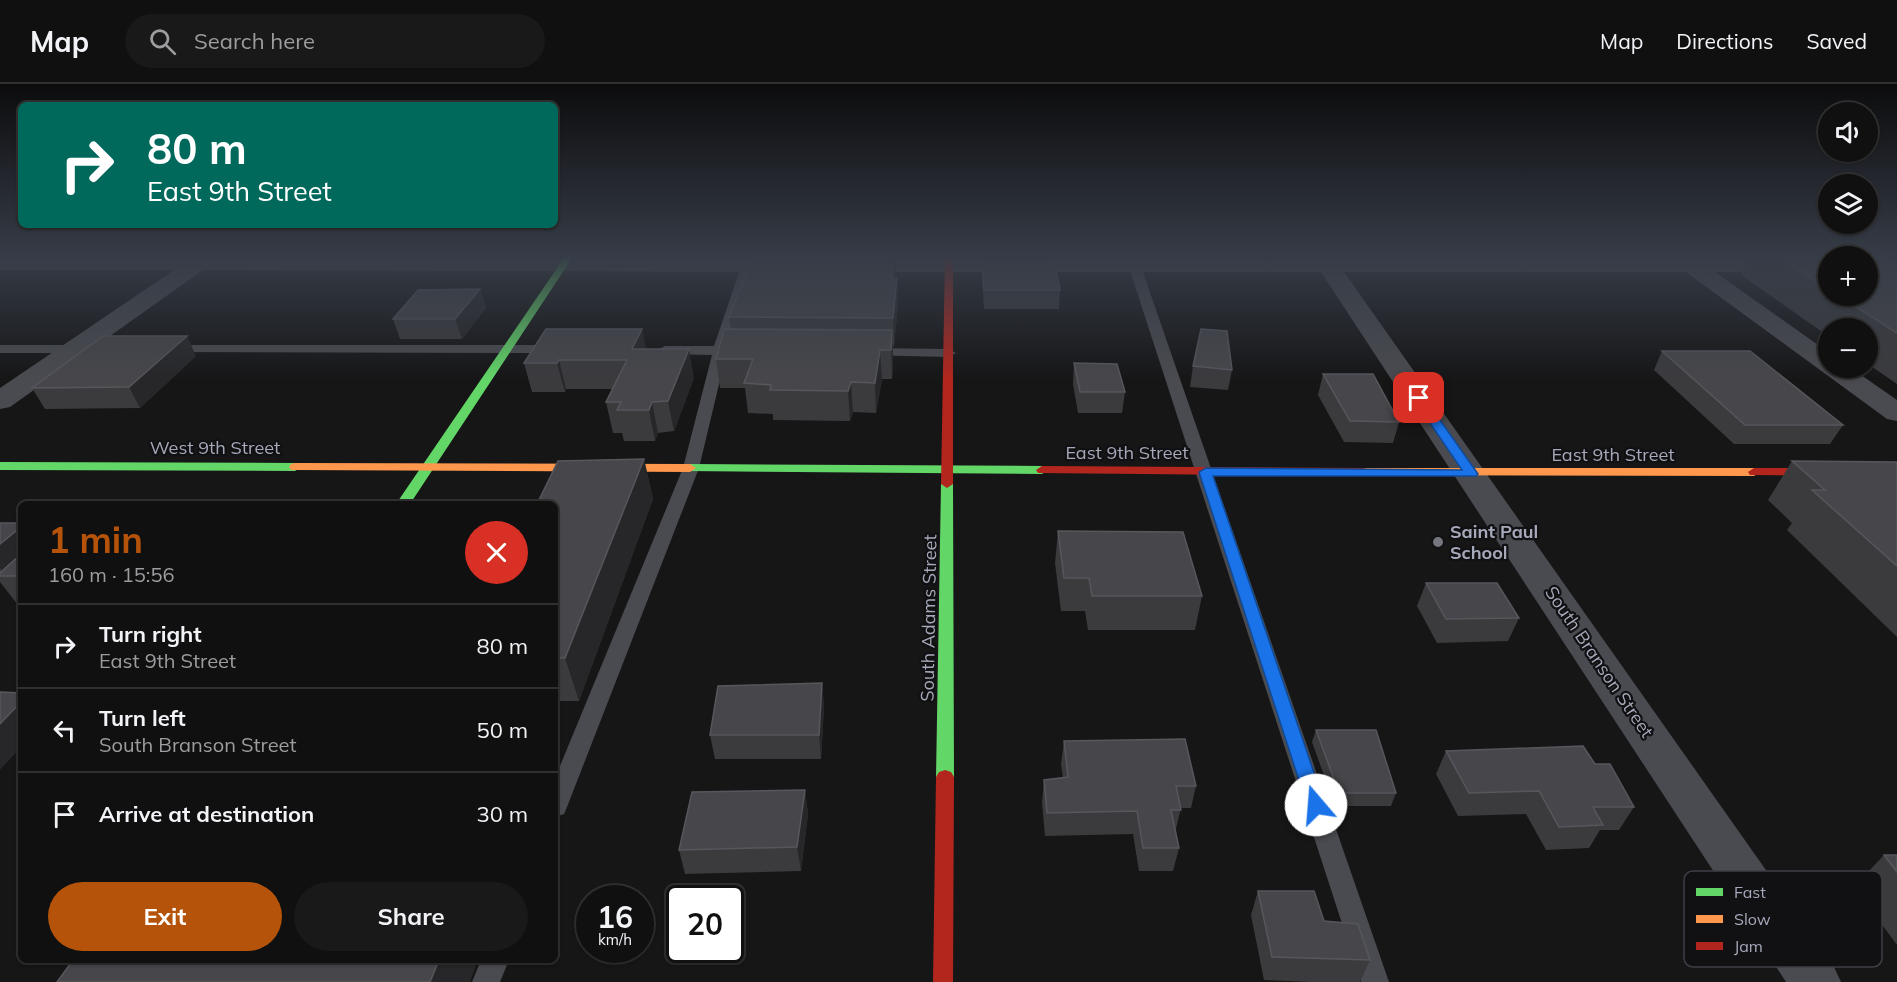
<!DOCTYPE html>
<html lang="en">
<head>
<meta charset="utf-8">
<style>
  :root { --surface:#101011; --page:#19191a; --text:#f1f3f6; --muted:#9c9d9f; --line:#303031; --accent:#b45309 }
  body { margin:0; font-family:Mulish,sans-serif; background:var(--page); color:var(--text); height:100vh; display:flex; flex-direction:column; font-size:22px; white-space:nowrap }
  * { box-sizing:border-box; margin:0 }
  p { font-size:20px; color:var(--muted) }
  .icon { flex:none; width:33px; height:33px; fill:none; stroke:currentColor; stroke-width:2; stroke-linecap:round; stroke-linejoin:round }
  .map { position:relative; flex:1; overflow:hidden }
  .sheet { position:absolute; left:18px; top:417px; width:540px; height:462px; display:flex; flex-direction:column; background:var(--surface); border-radius:9px; box-shadow:0 2px 4px #0004,0 0 0 2px var(--line) }
  .sheet>* { flex:none }
  .hud { position:absolute; left:18px; top:18px; width:540px; height:126px; border-radius:9px; box-shadow:0 2px 4px #0004,0 0 0 2px var(--line); background:#00695c; color:#fff; overflow:hidden }
  .fabs { position:absolute; left:1818px; top:18px; display:grid; gap:12px }
  .fabs a { display:grid; place-items:center; width:60px; height:60px; border-radius:50%; background:var(--surface); box-shadow:0 2px 4px #0004,0 0 0 2px var(--line); font-size:30px }
  .speed { position:absolute; left:576px; top:801px; display:flex; gap:12px; font-size:30px; font-weight:700; text-align:center }
  .speed>* { display:grid; place-content:center; width:78px; height:78px; border-radius:50%; background:var(--surface); box-shadow:0 2px 4px #0004,0 0 0 2px var(--line); line-height:1 }
  .speed small { font-size:15px; font-weight:400 }
  .speed .limit { border:3px solid #111; border-radius:9px; background:#fff; color:#111 }
  .pin { position:absolute; display:grid; place-items:center; width:51px; height:51px; color:#fff; margin:-26px; border-radius:12px; box-shadow:0 3px 9px #0006 }
  .me { position:absolute; width:66px; margin:-33px; rotate:342deg; stroke-linejoin:round; filter:drop-shadow(0 0 4px #0008) }
  .turn { display:flex; align-items:center; gap:21px; height:126px; padding:0 30px; font-size:27px }
  .turn .icon { width:78px; height:78px; stroke-width:2.5 }
  .turn b { display:block; font-size:42px; line-height:51px }
  .round { display:grid; place-items:center; flex:none; width:63px; height:63px; border-radius:32px; background:var(--page) }
  .headline { display:flex; align-items:center; justify-content:space-between; height:102px; padding:0 30px }
  h1 { font-size:36px; font-weight:700; line-height:45px; color:var(--accent) }
  .action { display:flex; gap:12px; margin-top:auto; padding:12px 30px }
  .action a { flex:1; height:69px; border-radius:36px; background:var(--accent); color:#fff; font-size:24px; font-weight:700; line-height:69px; text-align:center }
  .action a+a { background:var(--page); color:var(--text) }
  ul { padding:0; list-style:none }
  li { display:flex; align-items:center; gap:18px; height:84px; padding:0 30px; border-top:2px solid var(--line) }
  li div { flex:1 }
  li b { display:block; font-size:22px }
  li em { font-style:normal }
  header { display:flex; align-items:center; gap:36px; box-sizing:border-box; height:84px; padding:0 30px; background:var(--surface); border-bottom:2px solid var(--line) }
  header strong { font-size:28px }
  nav { display:flex; gap:33px; margin-inline-start:auto; font-size:21px }
  .search { width:420px; height:54px; background:var(--page); display:flex; align-items:center; gap:15px; box-sizing:border-box; padding:0 21px; border-radius:33px; color:var(--muted); font-size:22px }
  .map>svg:first-child { display:block }
</style>
</head>
<body>
<header>
<strong>Map</strong>
<div class="search"><svg class="icon" aria-label="search" viewBox="0 0 24 24"><circle cx="10" cy="10" r="6"/><path d="M15 15l6 6"/></svg>Search here</div>
<nav><a>Map</a><a>Directions</a><a>Saved</a></nav>
</header>
<div class="map">
<svg width="1897" height="898" viewBox="0 0 1897 898">
  <rect width="100%" height="100%" fill="#161617"/>
  <g fill="none" stroke-linecap="round" stroke-linejoin="round">
    <!-- lane -->
    <path fill="#4a4b50" fill-rule="evenodd" d="M745 171H757L728 263H743L750 267 743 271H726L699 384 567 723 564 730 555 733V694L683 384 712 271 665 270 658 266 665 262H714Z
      M1125 171H1137L1389 898H1361Z
      M0 261H80L87 265 80 269H0Z
      M170 261H557L564 265 557 269 165 268 163 265Z
      M869 264 949 265 956 269 949 273 864 271V265Z
      M481 876H509L500 898H472Z"/>
    <!-- street -->
    <path fill="#4a4b50" fill-rule="evenodd" d="M198 171 212 173 793 174 801 176 804 181 801 186 793 188 203 186 10 323 0 325V304L174 186H0V172L193 173Z
      M1310 171H1332L1334 174H1677L1687 171 1697 174H1828V188H1715L1828 268V284H1851L1897 316V337L1887 335 1686 188H1344L1833 881 1841 898H1786L1321 188H851L843 186 840 181 843 176 851 174H1312Z"/>
    <!-- fast -->
    <path fill="#63d668" fill-rule="evenodd" d="M566 171H574L410 420H396Z
      M0 378 295 379 301 383 295 387 0 386Z
      M690 380 1042 382 1048 386 1042 390 686 387 684 384 686 381Z
      M947 396 953 400 954 693 951 698 945 700 939 698 936 693 941 400Z"/>
    <!-- slow -->
    <path fill="#ff974d" fill-rule="evenodd" d="M295 379 690 380 696 384 690 388 291 386 289 383 291 380Z
      M1364 384H1754L1760 388 1754 392 1360 391 1358 388 1360 385Z"/>
    <!-- jam -->
    <path fill="#b3261e" fill-rule="evenodd" d="M945 171H953V400L947 404 941 400Z
      M1042 382 1364 384 1370 388 1364 392 1038 389 1036 386Z
      M1754 384H1897V392L1750 391 1748 388Z
      M945 686 951 688 954 693 953 898H933L936 693 939 688Z"/>
  </g>
  <!-- wall -->
  <path fill="#3b3b3e" fill-rule="evenodd" d="M754 171H895V194H897L898 221 894 262H893V275L892 295H882L876 329 853 328 850 337 773 336V330L748 329 745 304H720L716 275 731 245 729 233Z
    M1751 171H1883L1897 178V300L1868 280V244H1828V252L1741 191ZM1828 172 1868 212H1828Z
    M982 175 1060 206 1059 225H984L982 193Z
    M480 205 486 224 462 255H400L393 235Z
    M646 265 694 294 674 347 658 349 655 357H624L622 349H613L606 318 612 305H566L565 308H532L524 279Z
    M1662 267 1843 341 1830 360H1734L1654 286Z
    M196 272 140 324 45 325 32 304Z
    M1074 279 1125 308 1122 329H1078L1073 300Z
    M1193 282 1232 286 1228 306 1190 303Z
    M1323 290 1399 338 1393 359 1344 358 1318 311Z
    M644 375 653 415 579 617H555V420Z
    M1792 377 1897 378V553L1787 446 1792 439 1768 416Z
    M0 439H21V525L0 498Z
    M1058 447 1202 512 1195 546H1088L1085 527H1061L1055 479Z
    M1426 499 1519 534 1508 557 1437 559 1417 522Z
    M822 599 824 623 821 675H715L710 651Z
    M1316 646 1396 709 1391 722H1335L1312 658Z
    M1064 657 1196 702 1191 724H1181L1175 749 1179 764 1173 787H1139L1133 750 1045 752 1042 719 1044 696 1063 694 1061 680Z
    M1446 667 1595 680 1634 723 1619 746H1600L1589 764 1546 766 1526 730 1458 732 1436 690Z
    M805 706 808 730 801 787 685 790 679 766Z
    M1884 771H1897V861L1854 803Z
    M1258 807 1370 876 1360 898H1312L1264 896 1251 831Z"/>
  <!-- shaded-wall -->
  <path fill="#272729" d="M894 171H895L896 189 893 221 892 194Z
    M897 194 898 221 894 262 893 234Z
    M480 205 486 224 462 255 455 235Z
    M642 245 648 274 632 265Z
    M892 246 893 275 892 295 891 266Z
    M187 252 196 272 140 324 129 303Z
    M689 265 694 294 674 347 668 317Z
    M880 266 882 295 876 329 875 299Z
    M559 276 566 305 565 308 557 279Z
    M851 298 853 328 850 337 848 307Z
    M652 318 658 349 655 357 649 326Z
    M644 375 653 415 579 617 565 574Z
    M21 443V479L6 492 0 484V460Z
    M822 599 824 623 821 675 819 651Z
    M21 618V663L0 686V640Z
    M805 706 808 730 801 787 797 763Z
    M439 876H478L470 898H430Z"/>
  <!-- building -->
  <path fill="#47474b" stroke="#56565d" stroke-width="1.5" d="M754 171H894L892 194H897L893 234 729 233Z
    M1776 171H1883L1897 178V249L1839 212H1868V172H1828V205Z
    M982 175H1054L1060 206H984Z
    M480 205 455 235H393L418 206Z
    M546 245H642L632 265H689L668 317 652 318 649 326H617L621 318H606L627 276H559L557 279H524Z
    M724 245 892 246 891 266H880L875 299 851 298 848 307 770 306 771 301 744 299 753 275H716Z
    M1201 245 1227 247 1232 286 1193 282Z
    M103 252H187L129 303 32 304Z
    M1662 267H1750L1843 341H1745Z
    M1074 279 1117 280 1125 308H1080Z
    M1323 290H1373L1399 338 1350 337Z
    M644 375 565 574H555V420H537L558 377Z
    M1792 377 1897 378V482L1812 406H1825Z
    M0 439H21V443L0 460Z
    M1058 447 1183 448 1202 512H1092L1089 494H1064Z
    M21 470V492H0V489Z
    M1426 499H1497L1519 534 1446 535Z
    M822 599 819 651H710L718 602Z
    M0 608 21 609V618L0 640Z
    M1316 646H1376L1396 709H1339Z
    M1185 655 1196 702H1176L1181 726H1171L1179 764H1143L1137 727 1047 729 1044 696 1068 693 1064 657Z
    M1583 662 1595 680H1610L1634 723H1593L1603 741 1559 743 1539 707 1469 709 1446 667Z
    M805 706 797 763 679 766 692 708Z
    M1884 771H1897V788Z
    M1258 807H1314L1324 837 1358 840 1370 876 1272 873Z
    M73 876H439L430 898H57Z"/>
  <!-- sky -->
  <linearGradient id="sky" x2="0" y2="1"><stop stop-color="#0c0c0d"/><stop offset="0.58" stop-color="#363c47"/><stop offset="1" stop-color="#363c47" stop-opacity="0"/></linearGradient>
  <rect width="1897" height="296" fill="url(#sky)"/>
  <!-- route -->
  <path fill="#1a73e8" stroke="#114b97" stroke-width="1.5" d="M1415 312H1423L1478 390 1476 392H1213L1325 721 1322 726 1316 728 1309 726 1307 721 1199 388 1206 384 1462 386 1413 314Z"/>
  <!-- markers -->
  <circle fill="#747680" stroke="#111013" stroke-width="2" cx="1438" cy="458" r="6"/>
  <g text-anchor="middle" stroke-width="4.5" stroke-linejoin="round" paint-order="stroke">
    <!-- street labels -->
    <g font-size="18" fill="#a6a9b9" stroke="#111013">
      <text x="215" y="370">West 9th Street</text>
      <text x="1127" y="375">East 9th Street</text>
      <text x="1613" y="377">East 9th Street</text>
      <text transform="translate(929 534) rotate(-89)" y="6">South Adams Street</text>
      <text transform="translate(1599 578) rotate(56)" y="6">South Branson Street</text>
    </g>
    <!-- poi labels -->
    <g font-size="18" font-weight="bold" fill="#a6a9b9" stroke="#111013" text-anchor="start">
      <text x="1450" y="454">Saint Paul<tspan x="1450" dy="21">School</tspan></text>
    </g>
  </g>
  <!-- legend -->
  <rect x="1684" y="787" width="198" height="96" rx="9" fill="#111013" stroke="#3e3e45" stroke-width="1.5"/>
  <rect x="1696" y="804" width="27" height="8" fill="#63d668"/>
  <rect x="1696" y="831" width="27" height="8" fill="#ff974d"/>
  <rect x="1696" y="858" width="27" height="8" fill="#b3261e"/>
  <g font-size="16" fill="#a6a9b9">
    <text x="1734" y="814">Fast</text>
    <text x="1734" y="841">Slow</text>
    <text x="1734" y="868">Jam</text>
  </g>
</svg>
<div class="fabs">
<a><svg class="icon" aria-label="sound" viewBox="0 0 24 24"><path d="M4 9h4l5-4v14l-5-4H4zM17 9q2 3 0 6"/></svg></a>
<a><svg class="icon" aria-label="layers" viewBox="0 0 24 24"><path d="M12 4l9 5-9 5-9-5zM3 14l9 5 9-5"/></svg></a>
<a>+</a>
<a>−</a>
</div>
<div class="speed"><div>16<small>km/h</small></div><div class="limit">20</div></div>
<div class="pin" style="left:1419px;top:314px;background:#d93025"><svg class="icon" aria-label="arrive" viewBox="0 0 24 24"><path d="M6 21V4h12l-3 4 3 4H6"/></svg></div>
<svg class="me" style="left:1316px;top:721px" viewBox="-20 -20 40 40"><circle r="19" fill="#fff"/><path d="M0-13L10 11 0 6-10 11z" fill="#1a73e8"/></svg>
<div class="hud">
<div class="turn"><svg class="icon" aria-label="right" viewBox="0 0 24 24"><path d="M7 20v-9h11M14 6l5 5-5 5"/></svg><div><b>80 m</b>East 9th Street</div></div>
</div>
<section class="sheet">
<div class="headline"><div><h1>1 min</h1><p>160 m · 15:56</p></div><a class="round" style="background:#d93025;color:#fff"><svg class="icon" aria-label="close" viewBox="0 0 24 24"><path d="M6 6l12 12M18 6L6 18"/></svg></a></div>
<ul>
<li><svg class="icon" aria-label="right" viewBox="0 0 24 24"><path d="M7 20v-9h11M14 6l5 5-5 5"/></svg><div><b>Turn right</b><p>East 9th Street</p></div><em>80 m</em></li>
<li><svg class="icon" aria-label="left" viewBox="0 0 24 24"><path d="M17 20v-9H6M10 6l-5 5 5 5"/></svg><div><b>Turn left</b><p>South Branson Street</p></div><em>50 m</em></li>
<li><svg class="icon" aria-label="arrive" viewBox="0 0 24 24"><path d="M6 21V4h12l-3 4 3 4H6"/></svg><div><b>Arrive at destination</b></div><em>30 m</em></li>
</ul>
<div class="action"><a>Exit</a><a>Share</a></div>
</section>
</div>
</body>
</html>
